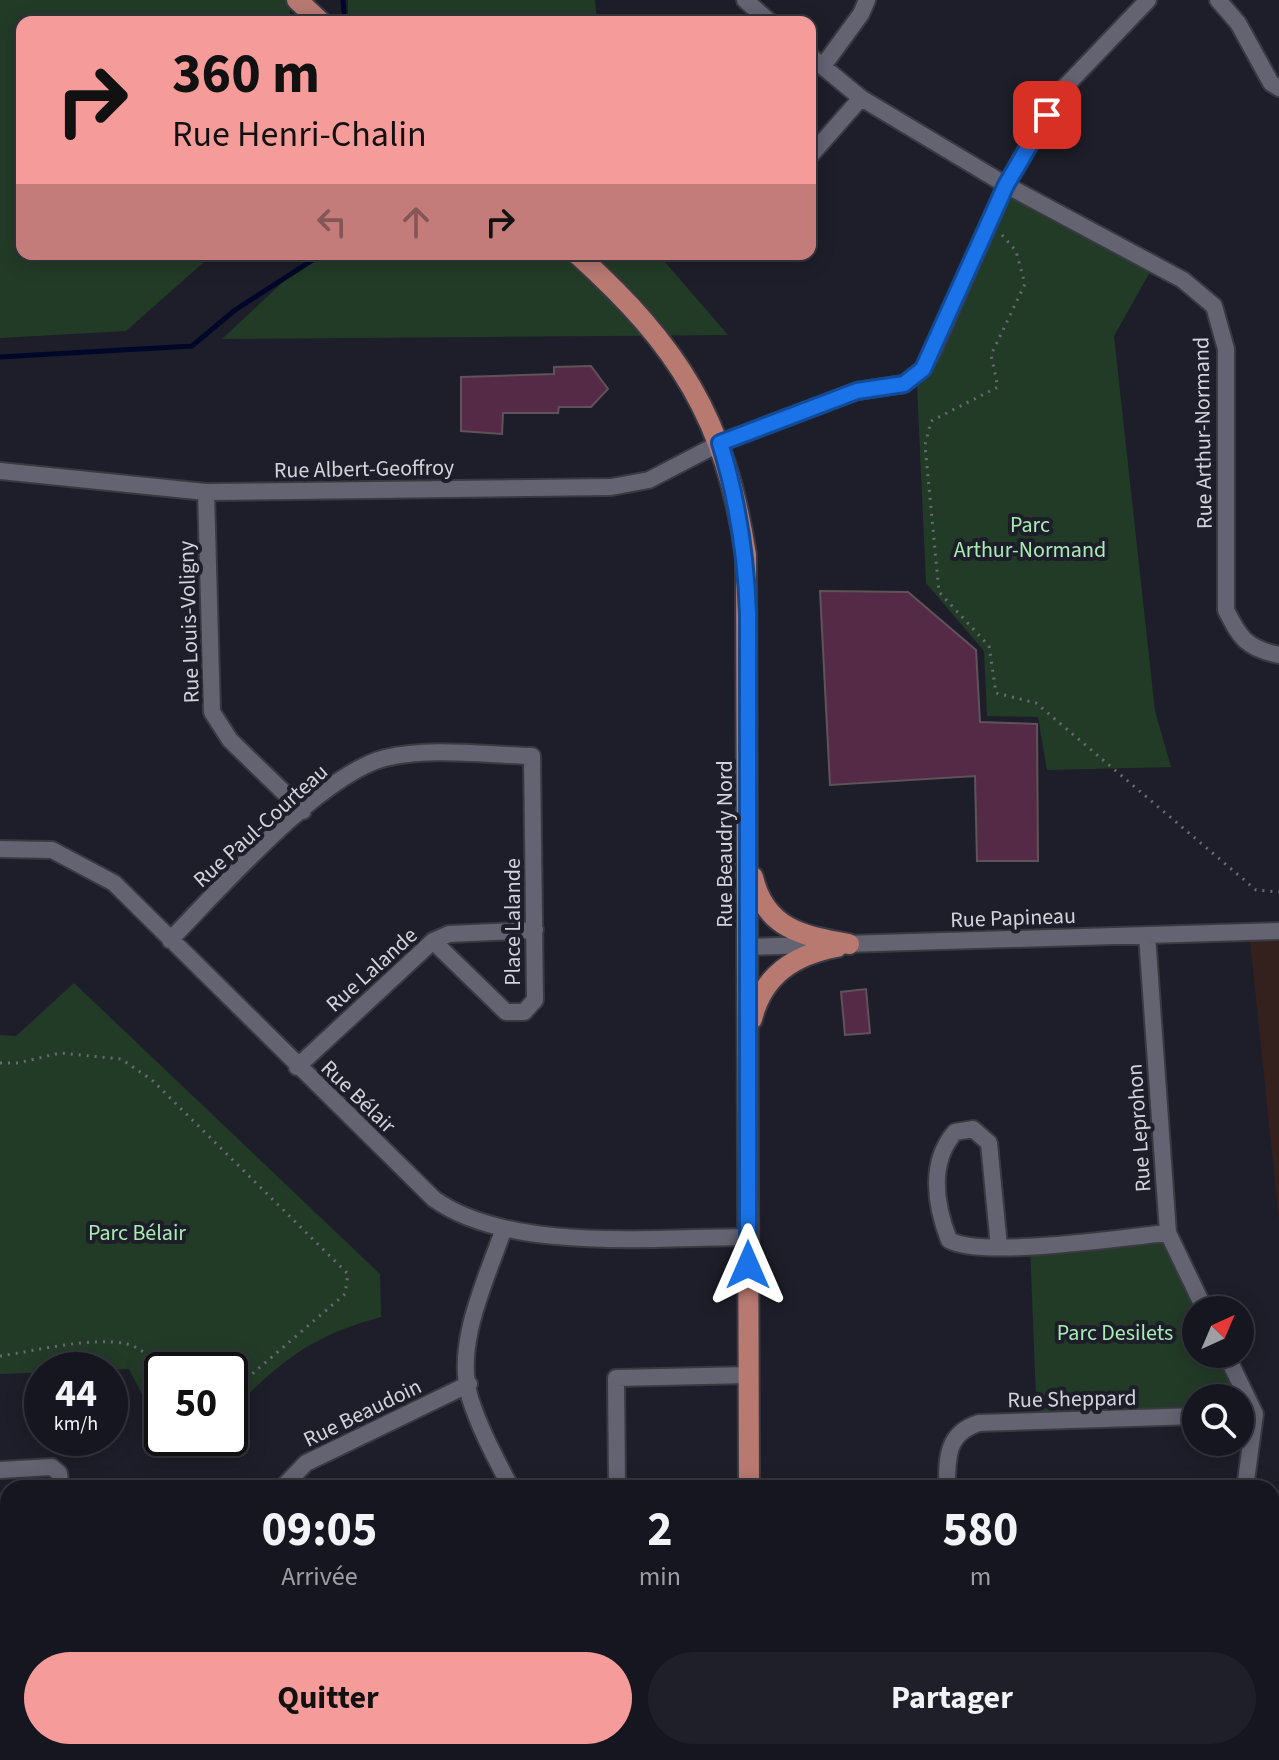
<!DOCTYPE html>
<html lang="fr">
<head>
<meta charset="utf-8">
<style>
  :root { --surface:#161620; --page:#1f1f29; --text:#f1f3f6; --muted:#9e9fa5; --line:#35353e; --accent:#f59b99 }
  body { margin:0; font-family:"Source Sans 3",sans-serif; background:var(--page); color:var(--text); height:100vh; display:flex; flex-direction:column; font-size:30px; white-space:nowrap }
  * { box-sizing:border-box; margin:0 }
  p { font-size:26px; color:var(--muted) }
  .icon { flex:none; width:44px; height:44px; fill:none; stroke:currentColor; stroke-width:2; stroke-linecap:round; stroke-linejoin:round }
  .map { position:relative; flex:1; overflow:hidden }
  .sheet { position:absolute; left:0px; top:1480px; width:1280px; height:280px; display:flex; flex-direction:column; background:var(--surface); border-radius:24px 24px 0 0; box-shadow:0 4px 20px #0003,0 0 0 2px var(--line) }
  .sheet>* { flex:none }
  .hud { position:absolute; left:16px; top:16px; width:800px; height:244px; border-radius:16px; box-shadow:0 4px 20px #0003,0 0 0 2px var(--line); background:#f59b99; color:#111; overflow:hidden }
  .needle { width:52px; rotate:44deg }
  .tools { position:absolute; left:1182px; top:1296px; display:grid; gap:16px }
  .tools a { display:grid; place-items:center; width:72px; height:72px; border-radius:50%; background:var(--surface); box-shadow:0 4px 20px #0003,0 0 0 2px var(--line); font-size:40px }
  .speed { position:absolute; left:24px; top:1352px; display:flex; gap:16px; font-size:40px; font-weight:700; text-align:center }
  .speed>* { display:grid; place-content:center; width:104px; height:104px; border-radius:50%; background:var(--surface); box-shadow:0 4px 20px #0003,0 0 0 2px var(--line); line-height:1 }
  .speed small { font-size:20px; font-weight:400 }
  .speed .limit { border:4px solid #111; border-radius:12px; background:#fff; color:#111 }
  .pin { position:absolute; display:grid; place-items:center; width:68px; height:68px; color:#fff; margin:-34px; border-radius:16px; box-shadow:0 4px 12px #0006 }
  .me { position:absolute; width:88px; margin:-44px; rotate:0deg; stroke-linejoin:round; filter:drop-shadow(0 0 6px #0008) }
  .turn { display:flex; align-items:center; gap:28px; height:168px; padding:0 24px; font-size:36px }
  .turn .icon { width:104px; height:104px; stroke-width:2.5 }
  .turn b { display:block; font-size:56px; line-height:68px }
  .lanes { display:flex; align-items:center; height:76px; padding:0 24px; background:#0003; justify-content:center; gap:40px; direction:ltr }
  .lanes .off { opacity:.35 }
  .eta { display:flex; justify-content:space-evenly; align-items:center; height:136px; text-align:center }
  .eta b { font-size:48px; font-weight:700; line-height:56px }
  .cta { display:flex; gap:16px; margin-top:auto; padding:16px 24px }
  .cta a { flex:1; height:92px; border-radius:48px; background:var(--accent); color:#111; font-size:32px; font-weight:700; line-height:92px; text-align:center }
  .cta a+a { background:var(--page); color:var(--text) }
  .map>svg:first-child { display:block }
</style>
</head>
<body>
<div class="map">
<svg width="1279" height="1760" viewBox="0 0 1279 1760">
  <rect width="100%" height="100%" fill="#1e1e2a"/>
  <!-- industrial -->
  <path fill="#34211e" d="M1250 940H1279V1221Z"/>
  <!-- green -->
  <path fill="#223b27" d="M0 0H290V22H22V254H213L126 331 0 338Z
    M348 0H595L597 22H348Z
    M1006 185 1151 270 1114 336 1155 711 1171 767 1047 770 1038 717 987 716 984 651 926 583 917 385Z
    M313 254H658L728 335 222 339Z
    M74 983 380 1274 381 1317C312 1335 280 1362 230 1412V1370H162V1433L129 1369 0 1374V1035L16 1036Z
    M1168 1233 1205 1310H1196V1354H1226L1255 1414 1240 1415V1398H1196V1416L1037 1422 1030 1245Z"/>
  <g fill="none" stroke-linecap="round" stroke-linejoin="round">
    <!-- stream -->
    <path stroke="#000729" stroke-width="5" d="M343 0 344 12
      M0 357 192 346 235 310 322 254"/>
  </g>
  <!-- building -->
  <path fill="#552a46" stroke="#60525a" stroke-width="2" d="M591 366 608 389 591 407H559L558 413H503L502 434 461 431V377L554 374V367Z
    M820 591 908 592 976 650 980 722 1037 724 1038 861H977L975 776 830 785Z
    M866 989 870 1033 845 1035 841 992Z
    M785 1752H855V1760H785Z"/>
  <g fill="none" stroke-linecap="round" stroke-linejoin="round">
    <defs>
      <path id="minor" d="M745 0 770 22
        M1218 0 1238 23 1271 83 1279 88
        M810 56 861 98 1006 185 1183 280 1214 306 1226 349V610C1240 638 1246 648 1279 655
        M823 66 861 14 867 0
        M810 156 861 98
        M0 471 206 492 611 487 649 480 720 443 857 391 904 384 923 369 934 349 1006 185 1060 92 1148 0
        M206 492 212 712 230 740 303 811
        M0 849 52 850 114 883 434 1199C510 1253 656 1237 748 1237
        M1147 935 1168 1233 1205 1310
        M170 940C219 890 319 775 385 758 430 747 486 755 532 756L535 1000 524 1012H506L433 941
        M747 947 1279 931
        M297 1067 433 941 449 934 535 930
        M503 1231C486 1280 454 1345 470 1398 480 1430 496 1459 511 1488
        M999 1247 989 1143 973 1129 955 1132C929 1162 935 1204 949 1240 983 1259 1123 1237 1168 1233
        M1226 1354 1255 1414 1245 1488
        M0 1470 52 1467 59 1473 61 1488
        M282 1488 306 1463 469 1384
        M617 1488 616 1378 749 1375
        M947 1488C947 1459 946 1433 979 1423L1196 1416
        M0 1541 8 1549
        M0 1707 8 1699
        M177 1752 178 1760
        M948 1752V1760
        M361 1760V1752
        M542 1760V1752
        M1209 1760 1210 1752"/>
      <path id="major" d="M297 0 321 22
        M577 254C679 346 725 419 746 555L749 1488
        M753 877C765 929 803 936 849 944
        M752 1019C763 975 794 955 837 947
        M750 1752V1760"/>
    </defs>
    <!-- minor casing -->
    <use href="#minor" stroke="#393942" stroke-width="20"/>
    <!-- major casing -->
    <use href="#major" stroke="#393942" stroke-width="24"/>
    <!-- path -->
    <path stroke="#6a6a74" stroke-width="3" stroke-dasharray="2 6" stroke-linecap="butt" d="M1002 235 1016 251 1025 284 991 355 998 387 931 421 925 445 939 592 989 646 996 693 1036 703 1256 890 1279 892
      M0 1063H18L60 1053 121 1059 152 1080 348 1274 345 1294 230 1393
      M0 1356C35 1351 93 1336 127 1344 141 1347 152 1360 162 1370"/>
    <!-- minor -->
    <use href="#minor" stroke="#636372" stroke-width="16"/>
    <!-- major -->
    <use href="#major" stroke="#b87971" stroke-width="20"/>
  </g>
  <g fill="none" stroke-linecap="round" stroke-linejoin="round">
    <defs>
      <path id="route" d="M748 1265V614C746 554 738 501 720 443L857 391 904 384 923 369 1006 185 1047 115"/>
    </defs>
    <!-- route casing -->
    <use href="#route" stroke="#114b97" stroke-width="20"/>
    <!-- route -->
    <use href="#route" stroke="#1a73e8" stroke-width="14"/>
  </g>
  <g text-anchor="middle" stroke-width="8" stroke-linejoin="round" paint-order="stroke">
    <!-- street labels -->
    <g font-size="22" fill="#d3d3db" stroke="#1e1e2a">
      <text transform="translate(1202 433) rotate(-91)" y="8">Rue Arthur-Normand</text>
      <text transform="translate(364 468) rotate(-1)" y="8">Rue Albert-Geoffroy</text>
      <text transform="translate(188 622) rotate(-92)" y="8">Rue Louis-Voligny</text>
      <text transform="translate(260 825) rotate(-42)" y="8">Rue Paul-Courteau</text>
      <text transform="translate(724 844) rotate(-90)" y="8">Rue Beaudry Nord</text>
      <text transform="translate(1013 917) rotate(-2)" y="8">Rue Papineau</text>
      <text transform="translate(512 922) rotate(-90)" y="8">Place Lalande</text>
      <text transform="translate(371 969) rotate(-42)" y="8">Rue Lalande</text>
      <text transform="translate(359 1096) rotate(44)" y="8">Rue Bélair</text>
      <text transform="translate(1138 1128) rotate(-94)" y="8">Rue Leprohon</text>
      <text transform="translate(1072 1398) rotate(-1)" y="8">Rue Sheppard</text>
      <text transform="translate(362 1412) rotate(-26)" y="8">Rue Beaudoin</text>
    </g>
    <!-- park labels -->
    <g font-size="22" fill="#a8ecb3" stroke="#1e1e2a">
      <text x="1030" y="532">Parc<tspan x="1030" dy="25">Arthur-Normand</tspan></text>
      <text x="137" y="1240">Parc Bélair</text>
      <text x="1115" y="1340">Parc Desilets</text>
    </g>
  </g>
</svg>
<div class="tools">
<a><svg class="needle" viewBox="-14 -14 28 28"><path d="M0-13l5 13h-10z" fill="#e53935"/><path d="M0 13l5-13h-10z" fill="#9e9fa5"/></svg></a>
<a><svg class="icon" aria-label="search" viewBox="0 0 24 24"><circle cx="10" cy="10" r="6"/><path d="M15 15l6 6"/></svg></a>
</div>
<div class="speed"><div>44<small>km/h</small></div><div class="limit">50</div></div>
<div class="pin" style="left:1047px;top:115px;background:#d93025"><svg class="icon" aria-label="arrive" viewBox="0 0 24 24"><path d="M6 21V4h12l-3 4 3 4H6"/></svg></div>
<svg class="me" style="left:748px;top:1265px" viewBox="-20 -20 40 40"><path d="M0-17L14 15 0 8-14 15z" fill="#1a73e8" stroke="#fff" stroke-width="4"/></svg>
<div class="hud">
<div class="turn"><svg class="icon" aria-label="right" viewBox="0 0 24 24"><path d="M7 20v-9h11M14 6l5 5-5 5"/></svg><div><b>360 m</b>Rue Henri-Chalin</div></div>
<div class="lanes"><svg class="icon off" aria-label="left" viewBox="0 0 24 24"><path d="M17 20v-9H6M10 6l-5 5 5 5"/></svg><svg class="icon off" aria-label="ahead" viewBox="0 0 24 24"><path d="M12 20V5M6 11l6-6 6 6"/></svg><svg class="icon" aria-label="right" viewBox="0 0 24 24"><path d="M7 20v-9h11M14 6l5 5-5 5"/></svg></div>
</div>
<section class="sheet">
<div class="eta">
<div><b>09:05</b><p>Arrivée</p></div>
<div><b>2</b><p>min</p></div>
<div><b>580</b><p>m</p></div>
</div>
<div class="cta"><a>Quitter</a><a>Partager</a></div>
</section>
</div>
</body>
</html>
